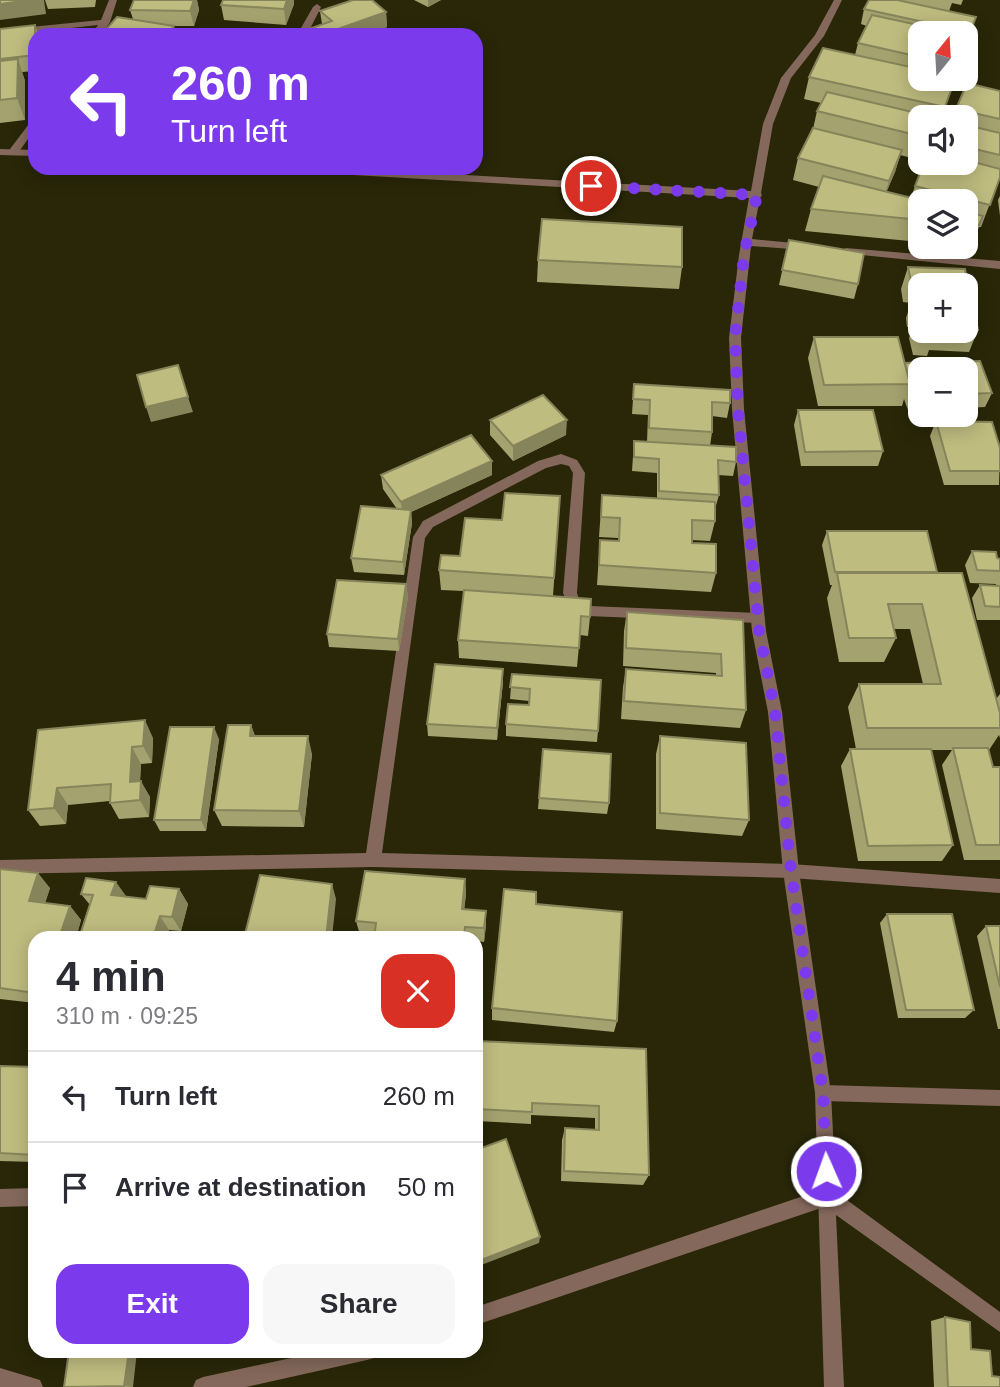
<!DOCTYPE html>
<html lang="en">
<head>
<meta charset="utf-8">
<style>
  :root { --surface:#fff; --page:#f7f7f7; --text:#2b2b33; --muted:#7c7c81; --line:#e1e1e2; --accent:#7c3aed }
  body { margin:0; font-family:Arial,sans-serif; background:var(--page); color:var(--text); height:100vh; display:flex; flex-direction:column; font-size:26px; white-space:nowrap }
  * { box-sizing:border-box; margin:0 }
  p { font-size:23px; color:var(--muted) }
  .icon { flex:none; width:38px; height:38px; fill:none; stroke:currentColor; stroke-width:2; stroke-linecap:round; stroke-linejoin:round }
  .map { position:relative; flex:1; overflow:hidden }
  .sheet { position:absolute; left:28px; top:931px; width:455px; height:427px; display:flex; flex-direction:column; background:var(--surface); border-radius:21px; box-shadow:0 4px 18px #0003 }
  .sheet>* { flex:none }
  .top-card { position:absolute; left:28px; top:28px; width:455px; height:147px; border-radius:21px; box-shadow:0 4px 18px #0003; background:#7c3aed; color:#fff; overflow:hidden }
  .needle { width:46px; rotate:18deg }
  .fabs { position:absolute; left:908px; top:21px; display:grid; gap:14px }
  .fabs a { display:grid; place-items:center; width:70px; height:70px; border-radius:14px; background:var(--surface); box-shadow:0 4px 18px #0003; font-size:35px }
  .pin { position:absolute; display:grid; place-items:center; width:60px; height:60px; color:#fff; margin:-30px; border:4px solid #fff; border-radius:50%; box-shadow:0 2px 7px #0007 }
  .me { position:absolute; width:77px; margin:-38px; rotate:358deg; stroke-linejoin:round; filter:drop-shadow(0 0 5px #0008) }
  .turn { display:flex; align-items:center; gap:24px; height:147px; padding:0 28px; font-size:32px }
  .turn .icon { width:91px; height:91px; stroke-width:2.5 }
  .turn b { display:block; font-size:49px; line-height:60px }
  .round { display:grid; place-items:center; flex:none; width:74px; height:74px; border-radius:21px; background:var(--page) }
  .head { display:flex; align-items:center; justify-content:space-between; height:119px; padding:0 28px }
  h1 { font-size:42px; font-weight:700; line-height:52px }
  .primary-button { display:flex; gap:14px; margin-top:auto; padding:14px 28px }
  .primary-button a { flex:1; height:80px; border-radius:21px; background:var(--accent); color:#fff; font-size:28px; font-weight:700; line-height:80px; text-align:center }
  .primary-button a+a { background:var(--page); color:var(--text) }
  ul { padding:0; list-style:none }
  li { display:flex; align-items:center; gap:21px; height:91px; padding:0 28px; border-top:2px solid var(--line) }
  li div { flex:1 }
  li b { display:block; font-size:26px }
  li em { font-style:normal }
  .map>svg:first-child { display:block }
</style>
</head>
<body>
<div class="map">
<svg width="1000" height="1387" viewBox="0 0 1000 1387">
  <rect width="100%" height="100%" fill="#292708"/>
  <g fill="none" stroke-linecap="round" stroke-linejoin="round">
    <!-- minor -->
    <path fill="#84685b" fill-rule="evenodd" d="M109 0H117L110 22 101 35H91L98 25 0 36V30L101 20Z
      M317 4 321 7 307 35H297L313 7Z
      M35 119V129L18 153H10V149L32 120Z
      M561 454 577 460 585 473 577 593 579 599 590 606 758 613 763 614 765 618 763 622 758 623 588 616 569 607 563 593 573 473 569 466 561 464 546 468 433 527 425 538 382 853 791 864 1000 879V893L791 878 373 867 0 874V860L366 853 413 537 423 521 538 461Z
      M823 1085 1000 1090V1106L823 1101 817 1099 815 1093 817 1087Z
      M35 1188V1206L0 1207V1189Z
      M827 1188 833 1191 836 1197 833 1203 827 1206 476 1325V1307Z
      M324 1351H376L374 1358 367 1360 246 1387H193L196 1380 203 1377Z
      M0 1368 40 1380 43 1387H0Z"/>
    <!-- tertiary -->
    <path fill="#84685b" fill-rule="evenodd" d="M834 0H842L824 36 791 78 773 124 761 193 762 195 760 198 752 239 804 244 809 247 804 250 751 246 741 338 744 409 766 631 782 712 799 871 831 1093 836 1192 1000 1312V1332L836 1215 844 1387H824L815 1093 783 871 768 712 752 631 732 409 729 338 739 255 749 198 284 171 279 168H339L751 191 763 124 781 78 815 35Z
      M0 149 35 150V156L0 155Z
      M846 248 1000 261V269L842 253 841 251Z"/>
  </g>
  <!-- wall -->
  <path fill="#a4a26e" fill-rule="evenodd" d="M45 0H96L95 7 48 9Z
    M197 0 199 10 194 26H171L133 19 130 10Z
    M414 0H441L428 7Z
    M869 0H963L961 5 952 3 949 11 976 17 969 36 976 38 966 66V33H920V79H961L957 90 952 88 941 117H920V160L900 155 895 172 886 192 911 198 915 186 966 163V117H953L967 83 1000 91V177L981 227H979L970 247H966V201H920V242L805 231 811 209 819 187 793 180 798 158 813 129 817 111 821 103 804 99 809 77 855 55 858 43 867 26 861 24 864 9Z
    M294 4 286 25 224 20 221 5Z
    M320 11 386 12 387 27 366 35H309V29L322 24Z
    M35 25 38 35H35V71L22 72 25 81V120L0 123V29Z
    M1000 196V216L998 200Z
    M789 240 858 284 854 299 779 285Z
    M538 260 682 267 679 289 537 282Z
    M908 267 965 269 978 330 969 352 929 350 927 356 913 355 909 338 914 327H907L906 318 911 303 903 302 901 289ZM920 285H966V331H920Z
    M814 337H898L905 363 980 361 992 393 985 407 966 408V369H920V410H908L904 399 902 406H818L808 358Z
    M634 384 730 403 727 418 712 416V432L710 446 736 462 733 476 718 475 719 495 715 509V521L710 541 692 540V543L716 573 711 592 597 585 600 540 618 541V538L599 537 602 495 657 499V473L632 471 634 441 647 442 648 415 632 414Z
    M798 410 883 451 878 466H801L794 425Z
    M490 420 566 435 513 461 490 435Z
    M936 421 1000 448 999 485H944L930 436Z
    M381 475H492L411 512 412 523 404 575 354 572 351 558 397 509 383 489Z
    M560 496 553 596 590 617 588 636 580 635 577 667 459 658 458 640 464 591 441 590 439 570Z
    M827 531 937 573 996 699 1000 694V738L999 735 989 750 993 767H1000V860H964L942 765 952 750H931L953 845 942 861H858L841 766 850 749H856L848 707 859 684H923L910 629H893L896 638 884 662H839L827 598 832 585H830L822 545Z
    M972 551 1000 559V620H977L972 598 980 585 996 586V584L970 583 965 565Z
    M406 584 408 597 399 651 329 647 327 634Z
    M627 612 743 620 746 710 740 728 621 719 623 687 626 669 716 676V673L623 666 624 631Z
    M512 674 598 731 597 742 506 736V724L529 705V701L510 699Z
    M503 682 497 740 428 736 427 724Z
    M251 725 255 736 312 754 304 827 222 826 214 810Z
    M38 730 153 738 152 763 141 764 140 781 150 797 149 817 119 819 110 803V801L68 805 66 824 40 826 28 810Z
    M660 736 749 820 742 836 656 829V754Z
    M219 739 206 831H160L154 820Z
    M543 749 609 803 607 814 538 809Z
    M0 869 50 888 45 903 70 906 81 920 76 938H35V1003L0 999Z
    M465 879 466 894 464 909 486 925 484 942 476 941V938H374V936L360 935 356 921Z
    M179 889 188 904 181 931 169 930 167 938H79L90 905 81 894 126 897 146 899Z
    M887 914 974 1010 965 1018H898L880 923Z
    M986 926H1000V1029H998L977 936Z
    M492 1008 617 1021 614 1032 492 1020Z
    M476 1041 646 1049 649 1175 643 1185 561 1181 562 1140 565 1128 595 1130V1118L531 1115V1124L476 1121Z
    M0 1066 35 1067V1162L0 1161Z
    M945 1317 971 1349 1000 1387H934L931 1321Z
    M69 1351 133 1387H64Z"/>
  <!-- shaded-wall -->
  <path fill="#86845a" d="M31 0H44L46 14 0 20V4Z
    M192 0H197L199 10 194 26 190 11Z
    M287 0H294V4L286 25 284 9Z
    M428 0H441L428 7Z
    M386 12 387 27 366 35H321Z
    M174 26 176 35H167Z
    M18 59 25 81V120L17 98Z
    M902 150 895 172 882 203 889 181Z
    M188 397 193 412 151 422 146 407Z
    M567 420 566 435 513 461V446Z
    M492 461V475L411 512 412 523 404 575 403 562V516L401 502Z
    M406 584 408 597 399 651 398 639Z
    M503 669V682L497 740V728Z
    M145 720 153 738 152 763 143 746Z
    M251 725 257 743 250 736Z
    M214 727 219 739 206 831 201 820Z
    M308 736 312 754 304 827 299 811Z
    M132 747 141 764 139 798 130 782Z
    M141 781 150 797 149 817 140 800Z
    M57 788 68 805 66 824 54 808Z
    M38 873 50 888 41 915 29 901Z
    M465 879 466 894 463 923 462 909Z
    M116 882 126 896 111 895Z
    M332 884 336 899 332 938H326Z
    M179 889 188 904 181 931 172 917Z
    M70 906 81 920 76 938H59Z
    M486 911V925L484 942V928Z
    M160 916 169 930 167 938H153Z
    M479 973 480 986 476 1026V1007Z
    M540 1237 539 1243 476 1267V1262Z
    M129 1351H137L133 1387 124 1386Z"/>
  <!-- building -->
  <path fill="#bfbc80" stroke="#86845a" stroke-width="2" d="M0 0H31L0 4Z
    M134 0H194L190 11 130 10Z
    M223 0H287L284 9 221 5Z
    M353 0H372L386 12 321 35H315L309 29 332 21 320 11Z
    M869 0H897L976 17 970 32 864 9Z
    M872 15 955 33H920V57L858 43Z
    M117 17 174 26 167 35H101Z
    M35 25V55L0 59V29Z
    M966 36 976 38 966 63Z
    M823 48 920 69V79H955L945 107 809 77Z
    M18 59 17 98 0 100V61Z
    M967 83 1000 91V119L956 109Z
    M827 92 934 117H920V136L817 111Z
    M966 125 1000 133V155L966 147Z
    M813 128 902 150 889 181 798 158Z
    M966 160 1000 169V177L990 205 915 186 924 163H966Z
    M823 176 924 201H920V220L811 209Z
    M966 212 983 216 979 225 966 224Z
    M542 219 682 227V267L538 260Z
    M789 240 864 253 858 284 782 270Z
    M908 267 965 269 978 330H966V285H929V281H911Z
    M914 296H920V305H915Z
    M917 317H920V331H935V334H921Z
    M814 337H898L910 384 824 385Z
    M980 361 992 393 966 394V369H920V395H914L905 363Z
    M178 365 188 397 146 407 137 375Z
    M634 384 730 390V403L712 402V432L649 428 650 400 633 399Z
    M543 395 567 420 513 446 490 420Z
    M798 410H873L883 451 805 452Z
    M936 421 992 422 1000 448V471H950Z
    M471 435 492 461 401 502 381 475Z
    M634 441 736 447V462L718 460 719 495 659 491V459L634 457Z
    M505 493 560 496 554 578 439 570 441 555 460 556 465 518 502 520Z
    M602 495 715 502V521L692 520V543L716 544V573L599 565 600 540 619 541 620 518 601 517Z
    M361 506 411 510 403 562 351 558Z
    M827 531H927L937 572H835Z
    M972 551 996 552 997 558 1000 559V571L977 570Z
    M837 573H962L1000 713V728H867L859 684H941L922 604H888L896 638H849Z
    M337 580 406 584 398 639 327 634Z
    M980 585 1000 586V607L985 606Z
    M464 590 591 599 590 617 581 616 579 648 458 640Z
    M627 612 743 620 746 710 624 701 626 669 722 676 721 654 626 648Z
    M435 664 503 669 497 728 427 724Z
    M512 674 601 680 598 731 506 724 508 704 529 705 530 689 510 687Z
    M145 720 143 746 132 747 130 782 141 781 140 800 110 803 111 784 57 788 54 808 28 810 38 730Z
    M228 725H251L250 736H308L299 811 214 810Z
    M170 727H214L201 820H154Z
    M660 736 746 743 749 820 660 813Z
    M953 748H988L993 767H1000V845H976Z
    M543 749 611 754 609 803 539 798Z
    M850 749H931L953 845 868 846Z
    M0 869 38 873 29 901 70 906 59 938H35V993L0 988Z
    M365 871 465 879 462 909 486 911 484 928 465 927 464 938H374L376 923 356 921Z
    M260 875 332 884 326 938H244Z
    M86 878 116 882 111 895 146 899 150 886 179 889 172 917 160 916 153 938H79L93 895 81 894Z
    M504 889 536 892V904L622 912 617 1021 492 1008Z
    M887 914H952L974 1010H906Z
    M986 926H1000V987Z
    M476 973H479L476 1007Z
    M476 1041 646 1049 649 1175 564 1171 565 1128 599 1130V1106L532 1103V1112L476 1109Z
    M0 1066 35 1067V1155L0 1153Z
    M506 1139 540 1237 476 1262V1150Z
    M945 1317 970 1322 971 1349 990 1351 992 1376 1000 1377V1387H948Z
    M69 1351H129L124 1386 64 1387Z"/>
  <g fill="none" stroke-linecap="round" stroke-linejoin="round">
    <!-- route -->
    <path stroke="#7c3aed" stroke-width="12" stroke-dasharray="0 21.6" d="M591 186 757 195 744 255 735 338 738 409 759 631 775 712 791 871 823 1093 826 1171"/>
  </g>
</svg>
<div class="fabs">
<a><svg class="needle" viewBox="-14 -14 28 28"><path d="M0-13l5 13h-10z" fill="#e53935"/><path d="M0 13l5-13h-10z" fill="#7c7c81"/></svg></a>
<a><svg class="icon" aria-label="sound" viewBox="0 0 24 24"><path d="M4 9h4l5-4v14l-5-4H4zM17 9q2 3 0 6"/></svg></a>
<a><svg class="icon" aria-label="layers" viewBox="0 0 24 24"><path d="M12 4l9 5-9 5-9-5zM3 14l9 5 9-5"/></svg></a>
<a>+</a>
<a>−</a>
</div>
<div class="pin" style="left:591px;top:186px;background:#d93025"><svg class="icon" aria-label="arrive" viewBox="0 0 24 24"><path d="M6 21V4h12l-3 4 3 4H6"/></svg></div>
<svg class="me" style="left:826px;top:1171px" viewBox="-20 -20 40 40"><circle r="17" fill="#7c3aed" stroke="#fff" stroke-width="3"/><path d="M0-11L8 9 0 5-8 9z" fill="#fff"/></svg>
<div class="top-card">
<div class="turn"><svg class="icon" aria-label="left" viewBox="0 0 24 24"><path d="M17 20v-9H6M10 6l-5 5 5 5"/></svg><div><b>260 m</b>Turn left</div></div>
</div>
<section class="sheet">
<div class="head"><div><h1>4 min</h1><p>310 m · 09:25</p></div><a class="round" style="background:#d93025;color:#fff"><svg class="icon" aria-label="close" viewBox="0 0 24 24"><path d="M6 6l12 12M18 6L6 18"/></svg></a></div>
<ul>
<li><svg class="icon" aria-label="left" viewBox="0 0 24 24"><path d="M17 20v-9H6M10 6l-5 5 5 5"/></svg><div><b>Turn left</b></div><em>260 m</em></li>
<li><svg class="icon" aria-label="arrive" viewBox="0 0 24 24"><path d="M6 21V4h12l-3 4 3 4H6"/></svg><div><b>Arrive at destination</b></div><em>50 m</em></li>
</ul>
<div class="primary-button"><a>Exit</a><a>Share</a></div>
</section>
</div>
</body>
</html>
